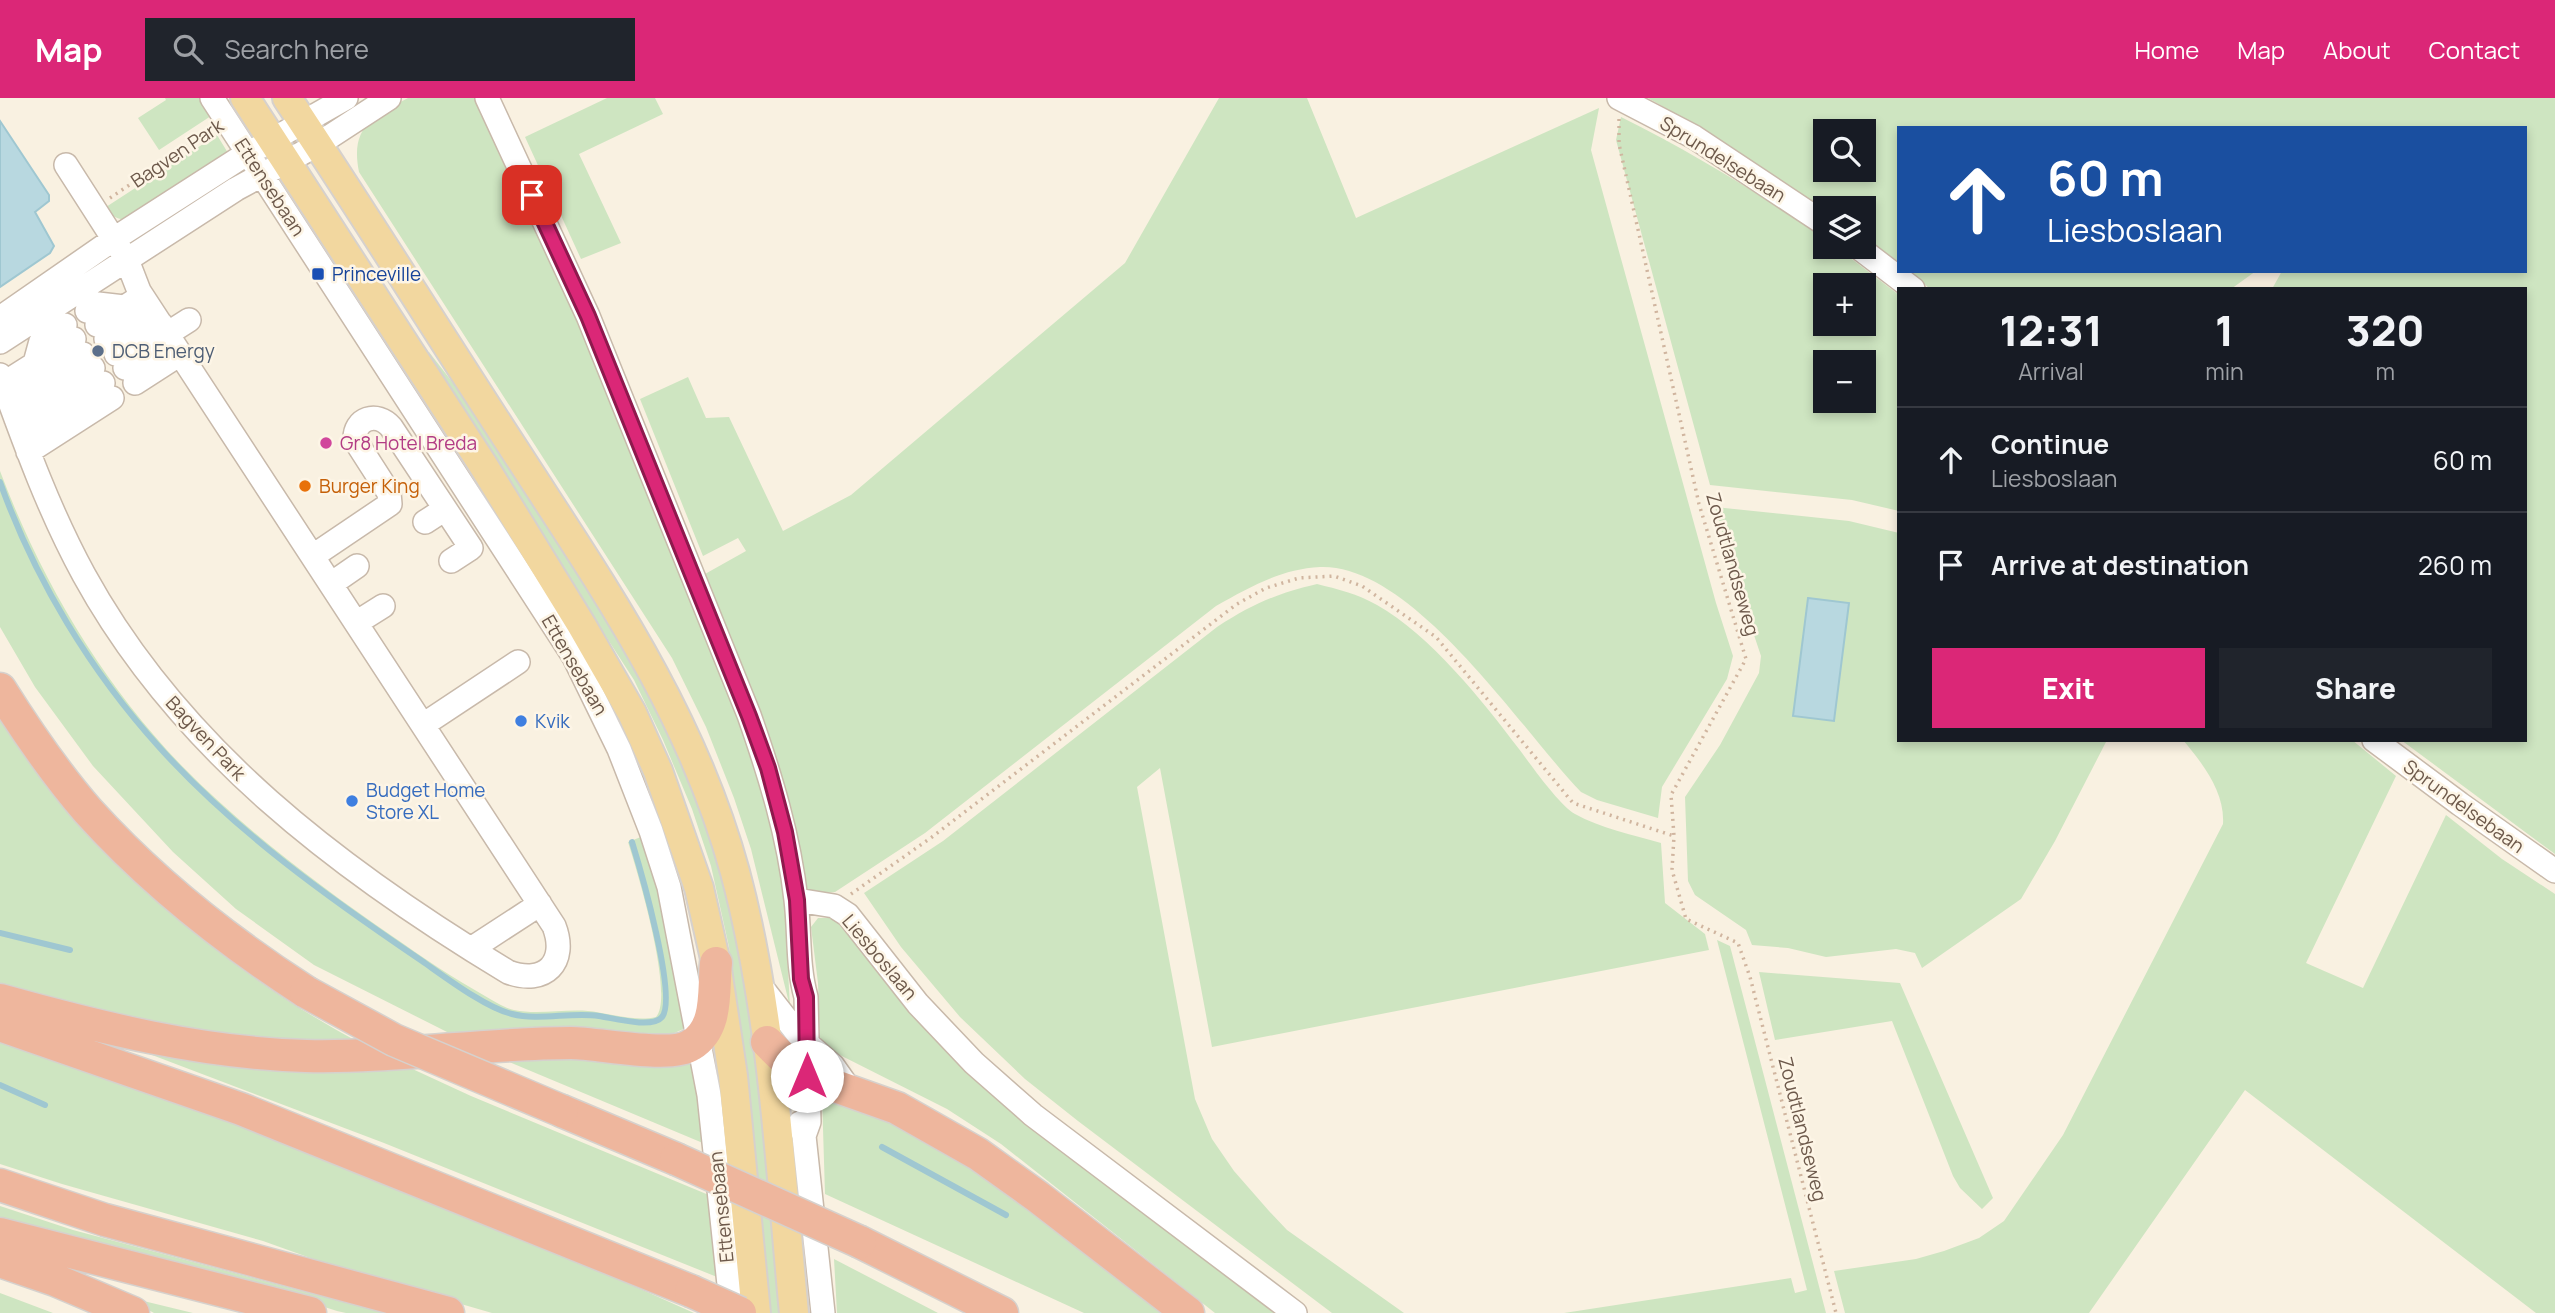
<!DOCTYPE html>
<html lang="en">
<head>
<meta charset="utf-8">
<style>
  :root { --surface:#171b24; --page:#20242c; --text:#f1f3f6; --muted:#9ea1a6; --line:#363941; --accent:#db2777 }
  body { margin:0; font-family:Manrope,sans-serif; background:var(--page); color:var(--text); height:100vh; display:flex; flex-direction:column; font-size:26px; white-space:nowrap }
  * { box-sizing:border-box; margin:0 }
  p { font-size:23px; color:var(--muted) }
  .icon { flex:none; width:38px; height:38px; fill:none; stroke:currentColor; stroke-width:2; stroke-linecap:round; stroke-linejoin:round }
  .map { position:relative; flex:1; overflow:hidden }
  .details { position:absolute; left:1897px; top:189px; width:630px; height:455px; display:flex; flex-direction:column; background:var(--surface); border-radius:0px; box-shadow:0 4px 10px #0003 }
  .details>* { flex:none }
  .top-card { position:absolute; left:1897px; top:28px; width:630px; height:147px; border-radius:0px; box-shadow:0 4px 10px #0003; background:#1a4fa0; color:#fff; overflow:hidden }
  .fabs { position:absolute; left:1813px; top:21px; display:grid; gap:14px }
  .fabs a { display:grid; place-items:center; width:63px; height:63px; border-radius:0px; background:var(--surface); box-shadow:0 4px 10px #0003; font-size:35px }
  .pin { position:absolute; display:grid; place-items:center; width:60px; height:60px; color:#fff; margin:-30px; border-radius:14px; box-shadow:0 4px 10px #0006 }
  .me { position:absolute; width:77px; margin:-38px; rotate:0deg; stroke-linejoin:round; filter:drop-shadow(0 0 5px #0008) }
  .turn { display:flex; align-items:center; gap:24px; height:147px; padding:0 35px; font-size:32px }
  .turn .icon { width:91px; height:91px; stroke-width:2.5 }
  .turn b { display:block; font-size:49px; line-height:60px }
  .eta { display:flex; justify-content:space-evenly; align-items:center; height:119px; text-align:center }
  .eta b { font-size:42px; font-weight:800; line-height:49px }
  .cta { display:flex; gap:14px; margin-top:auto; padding:14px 35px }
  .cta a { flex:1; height:80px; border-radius:0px; background:var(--accent); color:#fff; font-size:28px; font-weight:800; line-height:80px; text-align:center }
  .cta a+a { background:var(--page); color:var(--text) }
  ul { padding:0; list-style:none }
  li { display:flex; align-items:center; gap:21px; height:105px; padding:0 35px; border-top:2px solid var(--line) }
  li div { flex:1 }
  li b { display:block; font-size:26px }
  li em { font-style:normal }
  header { display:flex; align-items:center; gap:42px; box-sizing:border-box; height:98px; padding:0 35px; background:var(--accent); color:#fff }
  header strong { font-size:33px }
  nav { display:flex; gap:38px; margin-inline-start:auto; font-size:24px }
  .search { width:490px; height:63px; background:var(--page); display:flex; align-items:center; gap:18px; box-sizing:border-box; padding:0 24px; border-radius:0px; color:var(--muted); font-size:26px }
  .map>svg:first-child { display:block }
</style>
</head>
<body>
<header>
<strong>Map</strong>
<div class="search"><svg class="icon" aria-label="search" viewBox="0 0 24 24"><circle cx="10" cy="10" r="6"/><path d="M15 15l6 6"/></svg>Search here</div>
<nav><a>Home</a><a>Map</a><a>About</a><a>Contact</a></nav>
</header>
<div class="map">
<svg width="2555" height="1215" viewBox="0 0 2555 1215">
  <rect width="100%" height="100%" fill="#f9f1e1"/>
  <!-- green -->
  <path fill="#cee5c1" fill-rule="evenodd" d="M165 0H203L214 16 159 52 138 20 166 2Z
    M408 0H478L571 200 722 572 754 665 770 720 783 780 790 909 751 751 734 700 706 629 672 560 359 74C350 29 372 19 408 0Z
    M607 0H655L663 16 579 56 621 145 581 161 525 39Z
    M1219 0H1307L1356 120 1599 10 1591 52 1716 505 1733 558 1727 581 1662 689 1658 720 1597 702 1581 694C1522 633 1413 465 1320 469 1281 471 1250 489 1216 508L925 735 835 794 812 796 804 790 791 711 779 669 766 627 705 476 746 453 738 440 703 458 640 301 688 279 706 320 729 319 783 433 851 397 1125 165Z
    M1648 0H2555V756L2401 642H2525V191H2272L2282 173H2525V30H1899V164L1864 139V110L1825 111 1704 32ZM1825 33H1864V72H1825Z
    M1621 19C1693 55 1759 95 1825 141V149H1836L1899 197V413L1852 402 1710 387 1616 42ZM1825 187H1864V226H1825ZM1825 264H1864V303H1825Z
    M217 37 228 55 125 122C116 120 110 118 106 109Z
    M1910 173H2256L2231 191H1930Z
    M429 254 491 334 621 536 675 639 713 739 737 825 753 920 784 1215H769L729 849 711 768 692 711 663 642 634 582 425 258Z
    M0 373C41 482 101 584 182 668 245 732 318 787 392 838 422 859 453 880 485 898 494 903 504 910 514 912 537 917 564 911 588 913 609 915 635 924 656 919 675 898 637 772 628 744L646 737 659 783 688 929 672 936 649 938H455L314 867 236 811 173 754 93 668 35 589 0 529Z
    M1715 409 1849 423 1899 435V642H2107L2055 743 2021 801 1922 870 1915 855 1896 851 1826 859 1788 850 1752 847 1746 832 1695 797 1688 783 1685 699 1720 647 1759 575 1761 558 1737 486ZM1808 500 1849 505 1834 623Z
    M1317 486C1337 491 1358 496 1377 507 1430 537 1482 602 1519 651 1531 667 1559 707 1575 716 1600 730 1633 737 1661 745L1665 805 1705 836 1709 852 1212 949 1160 670 1137 689 1195 1001 1212 1041 1234 1073 1269 1113 1287 1132 1404 1215H1332L1078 1023 1025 981 960 919 901 849 864 795 943 743 1217 529C1253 506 1275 496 1317 486Z
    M0 621C94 758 213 866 360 945L209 937 0 889Z
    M2183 642H2352L2396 678 2306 865 2363 890 2446 717 2502 761 2555 796V1215H2536L2245 992 2089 1215H1845L1834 1173 1916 1161 1944 1153 1979 1140 2004 1123 2063 1037 2223 726C2225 694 2203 666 2183 642Z
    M818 820H834L919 924 990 994 1279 1215H1215L1001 1046 947 1011 820 947 818 885 811 829Z
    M1717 842 1730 848 1826 1215H1564L1791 1180 1795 1195 1807 1192Z
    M1759 874 1900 885 1993 1100 1982 1111 1960 1090 1953 1078 1892 923 1775 942Z
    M102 938 393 962 471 998 716 1100 722 1181 384 1045Z
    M0 940C83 966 163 998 244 1029 396 1087 546 1148 694 1215H492L344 1172 263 1143 62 1086 0 1066Z
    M497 959H697L710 1048Z
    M822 998 873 1016 966 1061 1175 1215H1084L825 1096Z
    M0 1108 73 1132 385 1215H346L337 1213 216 1174 0 1119Z
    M834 1161 938 1215H837Z
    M0 1195 53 1215H0Z
    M123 1198 193 1215H154Z"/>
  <!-- water -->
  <path fill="#b8d8e0" stroke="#9fc7d1" stroke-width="2" d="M0 23 49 97V103L35 114 54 148 50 155 0 189Z
    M1808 500 1849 505 1834 623 1793 618Z"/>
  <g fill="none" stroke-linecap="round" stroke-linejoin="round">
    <!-- stream -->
    <path stroke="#9fc7d1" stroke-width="6" d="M0 384C35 482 91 574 160 650 236 734 329 800 422 863 445 879 486 910 512 916 539 923 570 914 599 918 613 920 652 931 662 919 678 900 640 770 632 744
      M0 835 70 852
      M0 987 45 1007
      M882 1049 1006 1117"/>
    <defs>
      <path id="minor" d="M212 0 574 559 619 651 651 733 669 789 709 997 732 1215
        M487 0 588 218 749 617C770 677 789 738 796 802 800 834 797 867 806 899L809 1024 804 1038
        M1619 0 1694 39 1825 126
        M1858 149 1913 191
        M87 213 98 206 124 209
        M0 220 114 141 237 62 346 0
        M97 227 142 198
        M167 236 189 222
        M106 241 151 212
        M0 244 236 91 317 47 389 0
        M116 256 161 226
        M35 265 41 243 65 227
        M125 270 170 241
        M0 277C25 346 49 413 84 477 180 652 341 773 508 874 545 888 568 864 554 828L139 193 127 162 66 67
        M135 285 180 256
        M3 286 74 241
        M9 303 83 256
        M16 321 93 270
        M22 337 103 285
        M28 354 112 300
        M425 424 445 411
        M313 458 390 406 389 395 355 342C354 320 377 313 391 329L471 450 451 463
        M331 486 357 468
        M356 525 383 508
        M423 627 518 564
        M2374 642 2460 706 2555 773
        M797 802 834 808 848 817 918 906 974 965 1033 1017 1295 1215
        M471 851 540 806
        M759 886 801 940 833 968 852 995
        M800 1025 804 1038 823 1215"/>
      <path id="major" d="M245 0 483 367 582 528 632 615 658 673 699 790 716 865 733 978 756 1215
        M287 0C364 116 438 234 514 351 603 489 691 613 735 774 773 915 780 1070 794 1215"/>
      <path id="highway" d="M0 591C27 634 55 675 88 713 152 784 227 843 306 894
        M0 902C101 930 201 955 306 958 395 960 483 945 571 945 599 945 670 961 691 947 719 930 713 893 716 865
        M0 927 241 1011 691 1193
        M767 944 785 962 807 978 897 1010 978 1056 1038 1099 1188 1215
        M562 1013 676 1061
        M0 1087 105 1122 448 1215
        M0 1136 310 1215
        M860 1144 1002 1215
        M0 1163 55 1182 133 1215"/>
    </defs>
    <!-- minor casing -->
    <use href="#minor" stroke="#c8b9aa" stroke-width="26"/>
    <!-- major casing -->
    <use href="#major" stroke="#d6d1cd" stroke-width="32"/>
    <!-- highway casing -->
    <use href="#highway" stroke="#d6d1cd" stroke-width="35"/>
    <!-- path -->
    <path stroke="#d0b59f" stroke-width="3.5" stroke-dasharray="2 5" stroke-linecap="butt" d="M1619 21V46L1699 406 1746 561 1671 697 1674 738 1672 772 1686 821 1738 845 1750 879 1836 1215
      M110 100 208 34
      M851 796 932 739 1237 506 1266 490 1299 480 1334 478 1362 488 1436 539 1573 705 1674 738"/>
    <!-- minor -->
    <use href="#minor" stroke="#fff" stroke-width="23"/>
    <!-- major -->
    <use href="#major" stroke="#f2d79f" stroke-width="28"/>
    <!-- highway -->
    <use href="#highway" stroke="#eeb69d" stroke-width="32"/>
    <defs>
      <path id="highway-bridge" d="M306 894 394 942 562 1013
        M676 1061 860 1144
        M691 1193 740 1215"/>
    </defs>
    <!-- highway-bridge casing -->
    <use href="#highway-bridge" stroke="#d6d1cd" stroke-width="35" stroke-linecap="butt"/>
    <!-- highway-bridge -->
    <use href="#highway-bridge" stroke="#eeb69d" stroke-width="32"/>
  </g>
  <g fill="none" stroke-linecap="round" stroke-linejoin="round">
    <defs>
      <path id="route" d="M532 97 588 218 749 618 768 670 785 734 797 802 801 881 806 899 807 978"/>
    </defs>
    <!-- route casing -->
    <use href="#route" stroke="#8e194d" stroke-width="18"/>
    <!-- route -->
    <use href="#route" stroke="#db2777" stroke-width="12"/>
  </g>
  <!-- markers -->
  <rect fill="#1a4fb4" stroke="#fdf5e6" stroke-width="2.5" x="311" y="169" width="14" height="14" rx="3.5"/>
  <circle fill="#5c6f8a" stroke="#fdf5e6" stroke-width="2.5" cx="98" cy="253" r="7"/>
  <circle fill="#d1479c" stroke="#fdf5e6" stroke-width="2.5" cx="326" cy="345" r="7"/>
  <circle fill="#e8710a" stroke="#fdf5e6" stroke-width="2.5" cx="305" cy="388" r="7"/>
  <g fill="#3f7fe0" stroke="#fdf5e6" stroke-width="2.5">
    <circle cx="521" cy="623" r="7"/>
    <circle cx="352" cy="703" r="7"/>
  </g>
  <g text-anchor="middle" stroke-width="5" stroke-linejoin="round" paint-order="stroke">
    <!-- street labels -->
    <g font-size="19" fill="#6d594b" stroke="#fdf5e6">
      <text transform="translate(177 55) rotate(-34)" y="7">Bagven Park</text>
      <text transform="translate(1723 61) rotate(32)" y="7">Sprundelsebaan</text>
      <text transform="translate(270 89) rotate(57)" y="7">Ettensebaan</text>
      <text transform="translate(1733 466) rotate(74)" y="7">Zoudtlandseweg</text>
      <text transform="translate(575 567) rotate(60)" y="7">Ettensebaan</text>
      <text transform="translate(206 640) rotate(47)" y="7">Bagven Park</text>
      <text transform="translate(2464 708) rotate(36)" y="7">Sprundelsebaan</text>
      <text transform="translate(880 859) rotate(50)" y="7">Liesboslaan</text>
      <text transform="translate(1803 1031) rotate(76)" y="7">Zoudtlandseweg</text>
      <text transform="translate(721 1109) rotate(-96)" y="7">Ettensebaan</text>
    </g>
    <!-- transit labels -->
    <g font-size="19" fill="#164399" stroke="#fdf5e6" text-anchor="start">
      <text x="332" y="183">Princeville</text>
    </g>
    <!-- service labels -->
    <g font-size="19" fill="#4e5e75" stroke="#fdf5e6" text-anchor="start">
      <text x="112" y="260">DCB Energy</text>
    </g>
    <!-- hotel labels -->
    <g font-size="19" fill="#b23c85" stroke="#fdf5e6" text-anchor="start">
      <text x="340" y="352">Gr8 Hotel Breda</text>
    </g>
    <!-- food labels -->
    <g font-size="19" fill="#c56008" stroke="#fdf5e6" text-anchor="start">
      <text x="319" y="395">Burger King</text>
    </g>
    <!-- shop labels -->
    <g font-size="19" fill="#366cbe" stroke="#fdf5e6" text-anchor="start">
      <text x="535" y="630">Kvik</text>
      <text x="366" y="699">Budget Home<tspan x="366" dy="22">Store XL</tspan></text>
    </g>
  </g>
</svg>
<div class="fabs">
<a><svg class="icon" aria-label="search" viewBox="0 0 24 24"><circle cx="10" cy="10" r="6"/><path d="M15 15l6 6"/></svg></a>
<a><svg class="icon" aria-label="layers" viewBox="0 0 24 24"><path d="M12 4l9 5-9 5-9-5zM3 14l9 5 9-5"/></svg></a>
<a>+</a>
<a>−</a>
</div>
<div class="pin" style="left:532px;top:97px;background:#d93025"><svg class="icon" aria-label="arrive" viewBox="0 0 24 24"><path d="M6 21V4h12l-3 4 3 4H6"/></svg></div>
<svg class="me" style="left:807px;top:978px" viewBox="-20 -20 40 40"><circle r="19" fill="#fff"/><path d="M0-13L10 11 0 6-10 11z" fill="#db2777"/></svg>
<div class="top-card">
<div class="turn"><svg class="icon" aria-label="ahead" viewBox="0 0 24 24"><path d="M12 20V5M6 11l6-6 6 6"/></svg><div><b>60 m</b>Liesboslaan</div></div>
</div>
<section class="details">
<div class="eta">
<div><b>12:31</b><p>Arrival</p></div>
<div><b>1</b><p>min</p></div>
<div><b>320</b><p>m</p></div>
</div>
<ul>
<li><svg class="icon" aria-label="ahead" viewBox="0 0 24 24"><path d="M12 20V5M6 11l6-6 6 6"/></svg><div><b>Continue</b><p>Liesboslaan</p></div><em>60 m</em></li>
<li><svg class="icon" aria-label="arrive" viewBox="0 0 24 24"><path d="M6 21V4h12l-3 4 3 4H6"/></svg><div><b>Arrive at destination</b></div><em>260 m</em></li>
</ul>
<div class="cta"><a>Exit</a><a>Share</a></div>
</section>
</div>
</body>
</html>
